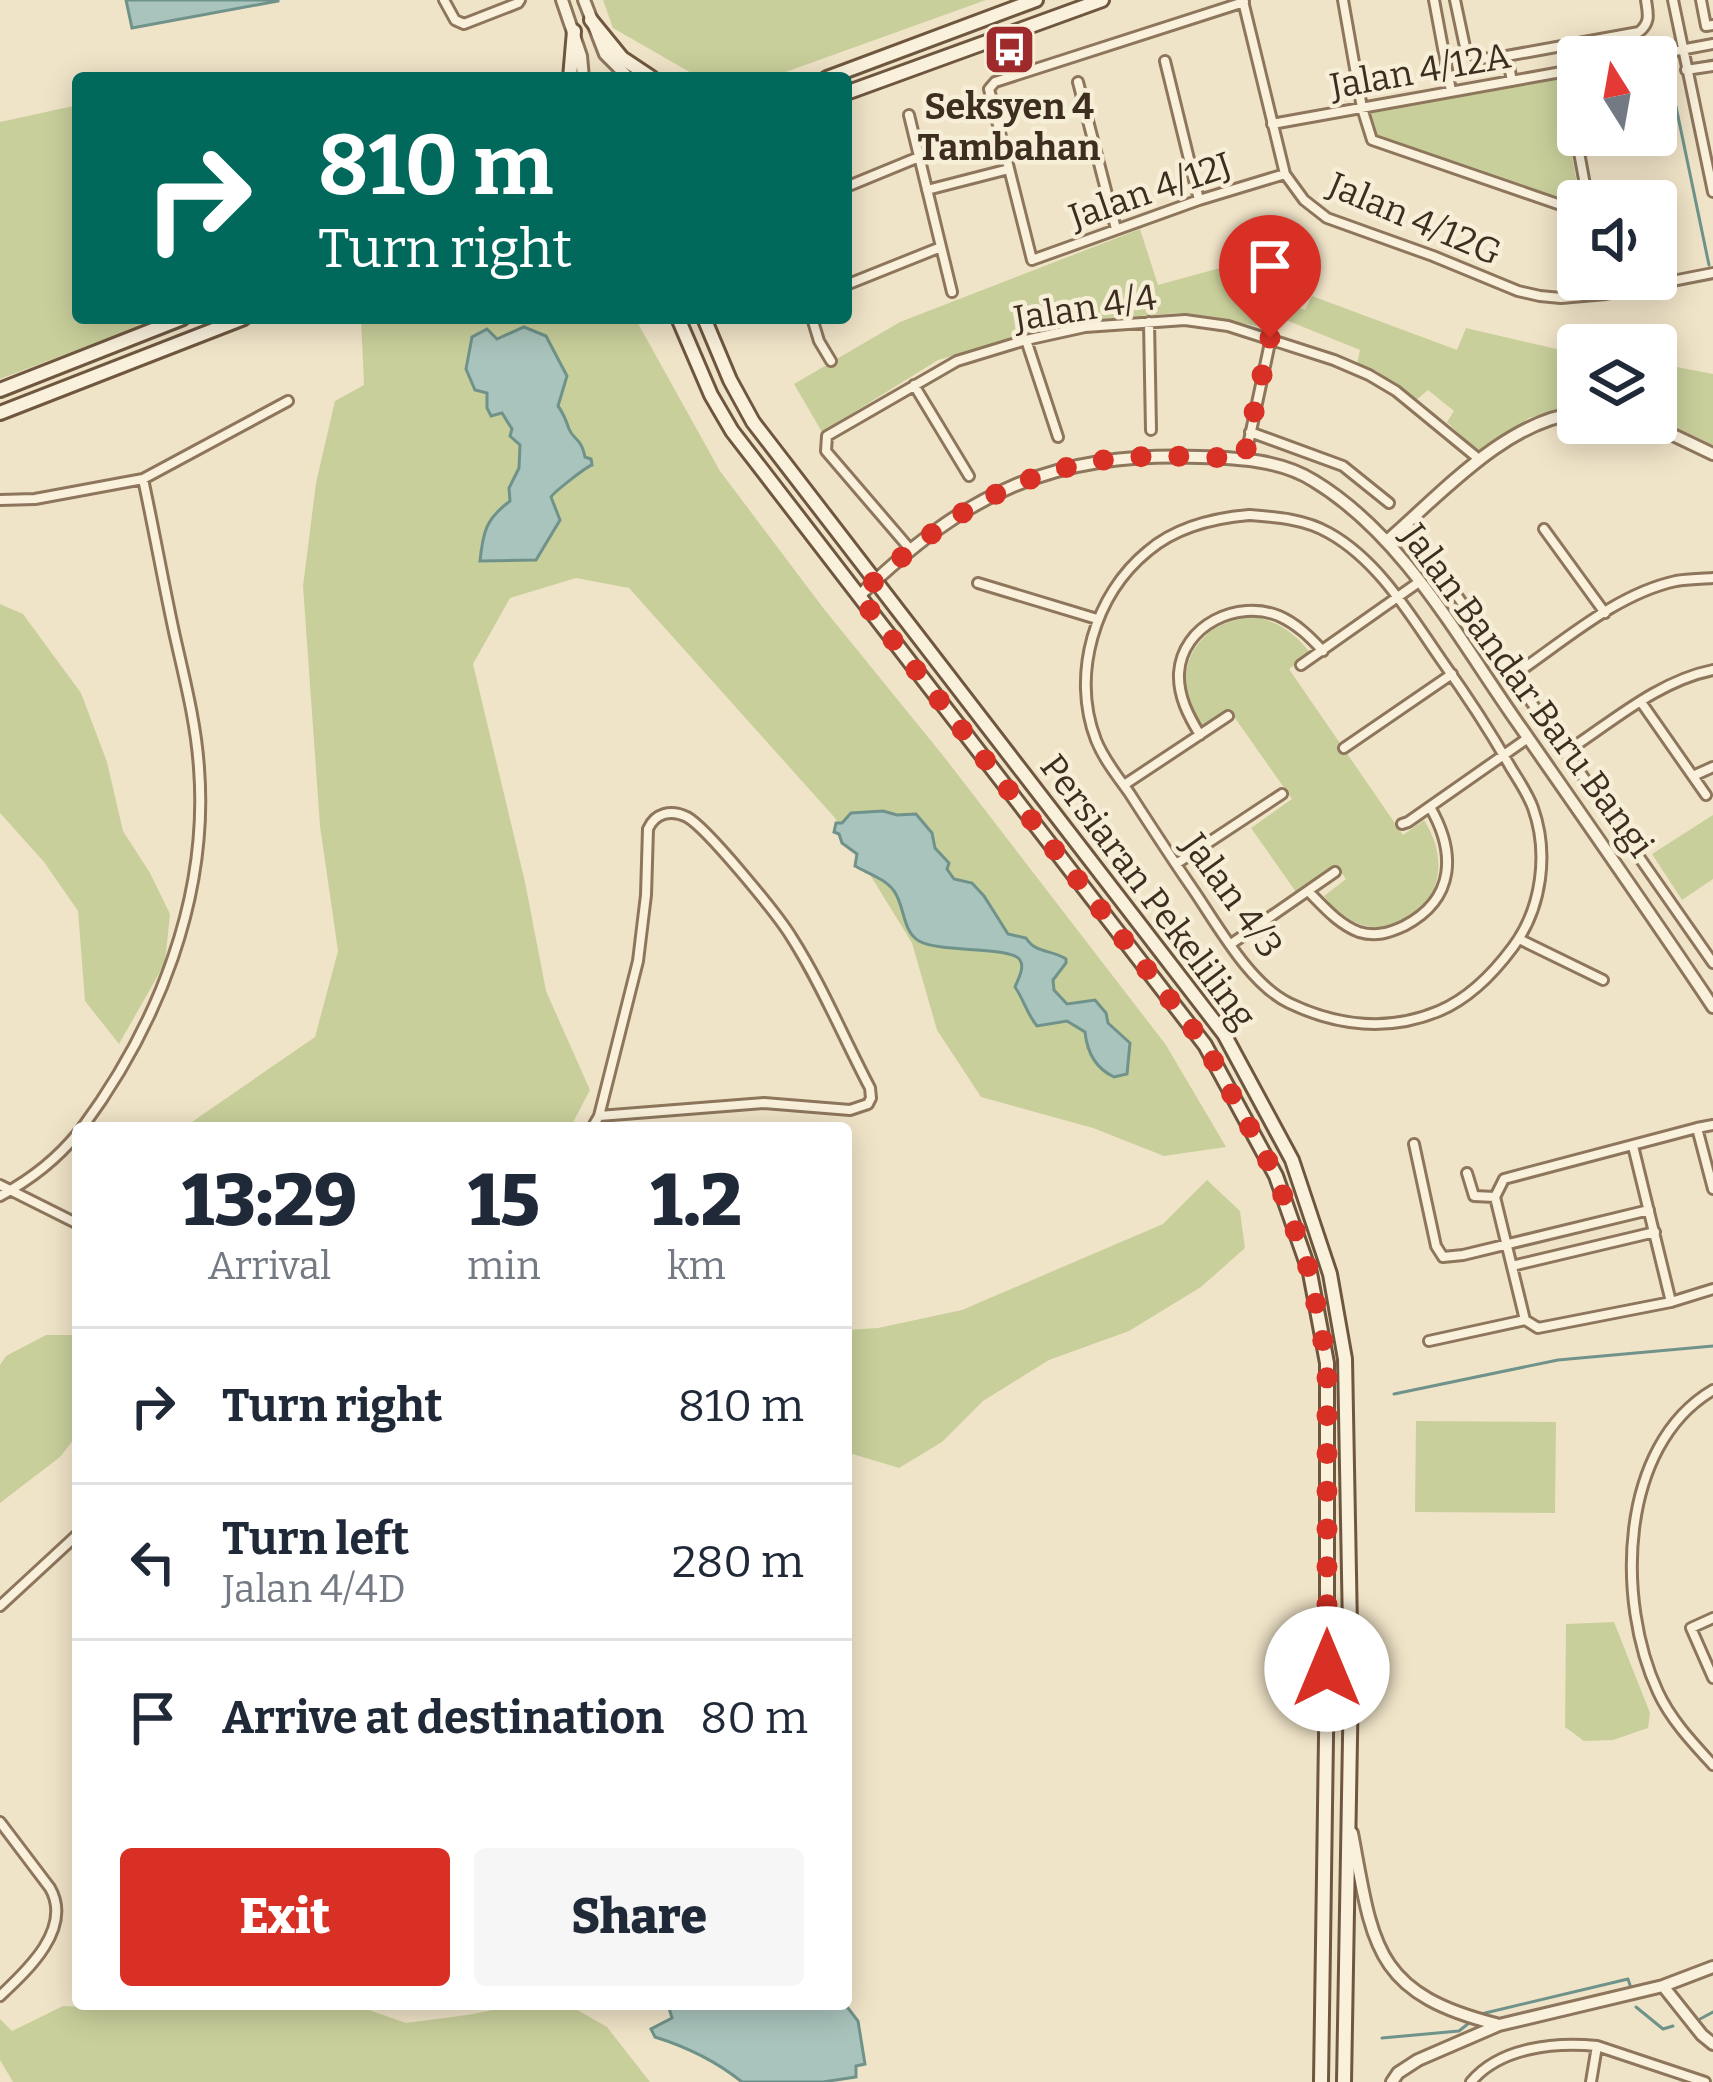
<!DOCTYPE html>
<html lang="en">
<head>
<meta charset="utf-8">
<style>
  :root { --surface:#fff; --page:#f6f6f7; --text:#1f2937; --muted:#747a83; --line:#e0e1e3; --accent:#d93025 }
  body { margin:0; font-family:Bitter,serif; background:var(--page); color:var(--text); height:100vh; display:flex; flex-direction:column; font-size:45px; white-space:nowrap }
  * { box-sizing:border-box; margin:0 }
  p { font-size:39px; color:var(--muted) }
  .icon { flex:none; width:66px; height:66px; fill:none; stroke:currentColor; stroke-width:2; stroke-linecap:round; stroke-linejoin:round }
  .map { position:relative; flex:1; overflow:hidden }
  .details { position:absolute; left:72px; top:1122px; width:780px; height:888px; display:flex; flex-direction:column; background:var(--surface); border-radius:12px; box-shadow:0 6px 30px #0003 }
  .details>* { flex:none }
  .top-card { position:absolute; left:72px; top:72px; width:780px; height:252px; border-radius:12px; box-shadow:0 6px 30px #0003; background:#00695c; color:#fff; overflow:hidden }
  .needle { width:78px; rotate:349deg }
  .fabs { position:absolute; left:1557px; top:36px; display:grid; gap:24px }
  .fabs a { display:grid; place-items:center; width:120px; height:120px; border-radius:12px; background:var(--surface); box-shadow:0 6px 30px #0003; font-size:60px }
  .pin { position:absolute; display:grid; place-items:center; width:102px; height:102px; color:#fff; margin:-123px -51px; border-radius:50% 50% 50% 0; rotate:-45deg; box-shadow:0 0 12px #0007 }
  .pin .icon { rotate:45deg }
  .me { position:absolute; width:132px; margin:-66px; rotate:0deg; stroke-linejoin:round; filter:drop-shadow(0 0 9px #0008) }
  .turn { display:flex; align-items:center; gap:42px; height:252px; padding:0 48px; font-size:54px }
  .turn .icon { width:156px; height:156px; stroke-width:2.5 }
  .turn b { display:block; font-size:84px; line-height:102px }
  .eta { display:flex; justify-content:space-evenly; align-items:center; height:204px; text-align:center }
  .eta b { font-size:72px; font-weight:800; line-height:84px }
  .cta { display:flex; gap:24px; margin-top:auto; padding:24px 48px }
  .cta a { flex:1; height:138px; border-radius:12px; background:var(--accent); color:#fff; font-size:48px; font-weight:800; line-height:138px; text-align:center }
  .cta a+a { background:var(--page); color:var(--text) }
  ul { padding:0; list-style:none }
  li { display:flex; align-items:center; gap:36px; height:156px; padding:0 48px; border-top:3px solid var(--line) }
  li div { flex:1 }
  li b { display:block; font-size:45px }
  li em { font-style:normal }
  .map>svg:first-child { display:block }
</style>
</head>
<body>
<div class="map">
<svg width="1713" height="2082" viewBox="0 0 1713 2082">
  <rect width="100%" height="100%" fill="#f0e4c8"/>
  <!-- green -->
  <path fill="#c9cf9b" d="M603 0H986L769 78H700L613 28Z
    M1558 78 1580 201 1578 206 1451 164 1375 134 1367 111Z
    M78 105V318H162L0 379V122Z
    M1140 229 1158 285 1231 265 1261 273 1255 292 1305 310 1312 296 1457 350 1466 328 1578 354V407L1529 418 1479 453 1447 422 1454 411 1428 390 1415 401 1377 371 1357 364 1360 350 1276 316 1271 328 1178 313 1075 321 938 360 822 432 794 384 900 322Z
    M361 318H635L720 471 824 609 945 758 1166 1045 1226 1147 1164 1156 1093 1128 981 1097 937 1030 912 943 835 818 629 588 576 578 510 598 473 664 525 882 546 991 590 1090 570 1128H523L515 1124 507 1128H187L189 1124 315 1037 338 951 320 826 303 586 316 483 335 401 364 385Z
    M1656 363 1713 374V457L1656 423Z
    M0 604 23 614 81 693 107 762 123 831 150 873 170 914 165 963 119 1044 85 1001 78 911 44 862 0 813Z
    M1252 616C1279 622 1294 632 1311 654L1289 669 1403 835 1424 820C1475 900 1378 970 1324 896L1346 879 1336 865 1296 892 1251 828 1292 799 1230 711 1201 728C1182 696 1177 661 1208 633 1219 623 1238 620 1252 616Z
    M1713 815V879L1682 900 1652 854Z
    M1207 1180 1240 1211 1245 1248 1201 1287 1129 1331 1049 1360 983 1401 942 1442 899 1468 846 1452V1330L878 1328 962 1310 1163 1224Z
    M46 1335H78V1434L60 1457 0 1503V1365L6 1356Z
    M1416 1421 1556 1422 1555 1513 1415 1512Z
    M1614 1622 1650 1713 1648 1728 1613 1740 1584 1741 1565 1727 1566 1624Z
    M117 2004H352L406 2023 467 2015 525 2004H567L607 2027 650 2082H13L0 2060V2019L12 2031 63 2006 104 2008Z"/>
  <!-- water -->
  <path fill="#a9c4bc" stroke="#6f938a" stroke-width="3" d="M126 0H278V1L132 28Z
    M524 327 546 336 567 376 558 406C564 414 566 420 569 429 574 441 581 437 585 457L591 459 592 465C586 467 554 492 551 497L560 520 536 560 480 561C483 531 486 519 510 501L509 488 519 468 520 445 510 436 512 429 502 413 491 416 487 408V393L475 390 466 369 472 337 487 329 497 339Z
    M883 811 897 815 916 814 932 833 935 848 949 863 947 869 954 879 972 883 984 896 1008 934 1026 938C1036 954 1051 949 1066 959V963L1053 980 1054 990 1067 1004 1095 1000 1106 1013 1108 1023 1130 1043 1127 1074 1114 1077C1095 1068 1087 1052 1085 1032L1067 1021 1037 1026C1027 1014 1024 1000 1015 987 1018 979 1025 968 1020 960 1011 946 939 953 919 941 902 931 905 906 894 891 886 879 867 873 855 866L857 854 842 843 839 834 834 832 836 823H842L851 813Z
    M680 2004H845L858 2021 865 2064 856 2066V2077L823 2082H742C716 2061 687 2047 655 2037L651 2029 672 2018 669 2008Z"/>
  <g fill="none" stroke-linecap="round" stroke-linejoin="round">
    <!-- stream -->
    <path stroke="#6f938a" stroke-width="3" d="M1694 64 1713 60
      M1670 78 1709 265
      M1394 1394 1558 1360 1713 1346
      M1636 2007 1663 2029 1673 2026
      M1481 2014 1628 1979 1630 1985
      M1700 2019 1713 2012
      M1382 2038 1459 2031 1469 2023"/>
    <defs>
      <path id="minor" d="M444 0 455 20 464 24 518 3 520 0
        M1343 0 1362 108 1372 140 1578 211
        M1434 0 1451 91
        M1455 0 1465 47 1476 57 1490 59 1639 32C1651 22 1648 14 1646 0
        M1673 0 1713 192
        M1701 0 1706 26 1713 25
        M1243 1 1285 174 1304 200 1327 218 1433 256 1518 291 1540 296 1561 298 1606 294 1713 273
        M1244 2 995 82 989 89 1032 260 1199 200 1285 174
        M1608 38 1611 57
        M1507 56 1512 81
        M1643 57 1713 44
        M1165 61 1199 200
        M1686 70 1713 66
        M1564 71 1588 201
        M1078 82 1116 229
        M909 115 952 292
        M1272 124 1578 69
        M846 187 919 157
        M927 190 1009 169
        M1603 279 1606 294
        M846 285 941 247
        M812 318 819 341 831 361
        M1149 322 1151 430
        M1026 340 1058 437
        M914 385 969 476
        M1250 432 1343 466 1389 503
        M1245 459 1271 338
        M0 500 35 499 143 479 288 401
        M1249 515C1276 517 1305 519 1329 533 1379 561 1410 615 1442 661 1467 696 1490 731 1511 768 1519 781 1528 794 1533 808 1549 853 1542 908 1513 947 1493 974 1470 998 1439 1011 1389 1032 1337 1026 1289 1003 1248 983 1216 922 1190 885 1170 856 1150 825 1130 794 1118 777 1104 760 1096 740 1071 675 1094 595 1148 551 1176 527 1214 518 1249 515Z
        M1407 524 1713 963
        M1544 529 1605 613
        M910 549 826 451 827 436 957 361 1026 340 1085 327 1185 320 1228 326 1334 360 1369 375 1396 391 1480 460
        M978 583 1097 619
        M1301 665 1419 582
        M1514 675C1563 642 1616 594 1676 581 1688 579 1701 579 1713 578
        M1641 702 1706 795
        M1200 735C1188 715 1178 696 1179 673 1182 625 1238 599 1279 616 1297 624 1310 637 1323 651
        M1344 748 1452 674
        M1566 752C1612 722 1658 681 1713 670
        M1693 776 1713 767
        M1124 785 1228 716
        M1402 824 1408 822 1528 738
        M1176 864 1282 794
        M1308 891C1323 906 1338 924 1359 932 1375 937 1389 933 1404 926 1456 899 1456 852 1430 807
        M1519 939 1603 980
        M1231 944 1335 872
        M82 1128C158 1025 209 898 199 768 196 722 184 677 174 632 163 581 154 530 143 479
        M592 1128 599 1116 638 961 646 895 648 829C655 813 671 809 687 817 707 828 778 915 792 938 822 985 844 1039 870 1088L871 1098 868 1104 850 1110 764 1103 599 1116
        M1697 1128 1713 1189
        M1414 1144 1436 1246 1443 1257 1463 1255 1649 1210
        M1633 1146 1671 1302 1538 1328 1525 1320 1495 1197 1504 1179 1697 1128 1713 1125
        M1467 1173 1474 1196 1495 1197
        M0 1185 78 1224
        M0 1196C30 1180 57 1159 78 1133
        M1512 1266 1655 1232
        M1671 1302 1713 1289
        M1429 1341 1525 1320
        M1713 1390C1618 1446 1616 1602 1658 1692 1671 1720 1692 1742 1713 1765
        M0 1606 78 1534
        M1713 1618 1691 1628 1713 1678
        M0 1822 50 1888C73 1928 28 1970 0 1996
        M1471 2082C1500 2047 1555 2042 1597 2046L1705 2082
        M1591 2082 1597 2046"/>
      <path id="tertiary" d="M562 0 581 56 583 78
        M584 0 605 54 629 78
        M1648 423 1713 454
        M1388 540C1441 494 1506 421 1578 413
        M859 596C966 493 1050 452 1200 457 1238 458 1281 460 1314 481 1403 535 1458 638 1517 722 1583 817 1649 911 1713 1007
        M1352 1833C1373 1945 1373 1993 1496 2024
        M1663 1986 1702 2035 1713 2044
        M1392 2082 1398 2073 1418 2060 1499 2025 1663 1986 1713 1967"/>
      <path id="secondary" d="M591 20 622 58 652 78
        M570 78 574 31
        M827 78 1036 0
        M846 93 1102 0
        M678 318 711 395 732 431 1205 1045 1276 1176 1310 1273 1327 1363V1669L1321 2082
        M704 318 730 380 753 422 1224 1034 1292 1160 1330 1274 1345 1359 1351 1682 1344 2082
        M0 390 183 318
        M0 413 244 318"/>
    </defs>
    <!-- minor casing -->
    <use href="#minor" stroke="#8d765c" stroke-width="14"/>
    <!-- tertiary casing -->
    <use href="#tertiary" stroke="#8d765c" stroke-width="16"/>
    <!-- secondary casing -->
    <use href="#secondary" stroke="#6f573f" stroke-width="18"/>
    <!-- minor -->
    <use href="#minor" stroke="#faf1dc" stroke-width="8"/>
    <!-- tertiary -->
    <use href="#tertiary" stroke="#faf1dc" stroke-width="10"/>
    <!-- secondary -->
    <use href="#secondary" stroke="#faf1dc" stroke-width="12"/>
  </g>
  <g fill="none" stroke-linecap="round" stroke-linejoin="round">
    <!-- route -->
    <path stroke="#d93025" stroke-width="21" stroke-dasharray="0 37.8" d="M1270 338 1244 459C1208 457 1170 455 1133 457 1022 464 937 520 859 596L1205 1045 1276 1176 1310 1273 1327 1363V1669"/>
  </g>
  <!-- icons -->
  <defs>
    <symbol id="bus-square" viewBox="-11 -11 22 22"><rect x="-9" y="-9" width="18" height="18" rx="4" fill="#9e2a2b" stroke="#f7eed8"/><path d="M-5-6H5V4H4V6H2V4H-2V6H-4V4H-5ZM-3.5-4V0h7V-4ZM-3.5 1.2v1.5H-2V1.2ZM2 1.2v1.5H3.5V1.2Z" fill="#fff"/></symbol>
  </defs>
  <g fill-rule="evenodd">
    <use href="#bus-square" x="980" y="20" width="59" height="59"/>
  </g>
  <g text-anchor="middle" stroke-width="9" stroke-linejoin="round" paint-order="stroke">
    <!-- street labels -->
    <g font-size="36" fill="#3d2e20" stroke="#f7eed8">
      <text transform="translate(1420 70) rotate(-10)" y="13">Jalan 4/12A</text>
      <text transform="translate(1150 190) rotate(-19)" y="13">Jalan 4/12J</text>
      <text transform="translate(1415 218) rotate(23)" y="13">Jalan 4/12G</text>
      <text transform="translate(1085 307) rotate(-9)" y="13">Jalan 4/4</text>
      <text transform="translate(1528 690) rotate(54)" y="13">Jalan Bandar Baru Bangi</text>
      <text transform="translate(1149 891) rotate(53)" y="13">Persiaran Pekeliling</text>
      <text transform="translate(1233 895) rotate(54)" y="13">Jalan 4/3</text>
    </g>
    <!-- poi labels -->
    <g font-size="36" font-weight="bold" fill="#3d2e20" stroke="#f7eed8">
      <text x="1009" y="119">Seksyen 4<tspan x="1009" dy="41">Tambahan</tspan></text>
    </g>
  </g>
</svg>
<div class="fabs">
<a><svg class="needle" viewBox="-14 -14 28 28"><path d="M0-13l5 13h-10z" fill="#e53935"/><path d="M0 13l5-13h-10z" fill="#747a83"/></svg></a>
<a><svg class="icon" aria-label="sound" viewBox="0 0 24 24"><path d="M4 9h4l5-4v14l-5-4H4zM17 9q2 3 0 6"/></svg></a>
<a><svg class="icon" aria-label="layers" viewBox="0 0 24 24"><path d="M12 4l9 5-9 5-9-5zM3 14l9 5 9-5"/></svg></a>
</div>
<div class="pin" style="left:1270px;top:338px;background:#d93025"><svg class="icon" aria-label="arrive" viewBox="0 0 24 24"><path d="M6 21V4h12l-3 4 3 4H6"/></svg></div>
<svg class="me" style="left:1327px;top:1669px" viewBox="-20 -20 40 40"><circle r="19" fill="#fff"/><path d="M0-13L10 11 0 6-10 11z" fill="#d93025"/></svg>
<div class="top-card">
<div class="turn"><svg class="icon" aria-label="right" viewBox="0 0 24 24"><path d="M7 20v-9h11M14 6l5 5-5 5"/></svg><div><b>810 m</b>Turn right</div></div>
</div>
<section class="details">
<div class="eta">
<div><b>13:29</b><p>Arrival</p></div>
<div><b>15</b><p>min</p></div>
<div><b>1.2</b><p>km</p></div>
</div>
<ul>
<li><svg class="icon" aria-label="right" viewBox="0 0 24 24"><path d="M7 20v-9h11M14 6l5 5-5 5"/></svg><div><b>Turn right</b></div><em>810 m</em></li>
<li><svg class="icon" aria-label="left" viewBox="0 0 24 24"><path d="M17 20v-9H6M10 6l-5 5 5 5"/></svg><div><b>Turn left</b><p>Jalan 4/4D</p></div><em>280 m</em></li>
<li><svg class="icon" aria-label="arrive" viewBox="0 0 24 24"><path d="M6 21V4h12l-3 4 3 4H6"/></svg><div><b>Arrive at destination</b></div><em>80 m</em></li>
</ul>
<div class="cta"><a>Exit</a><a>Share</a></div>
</section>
</div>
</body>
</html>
